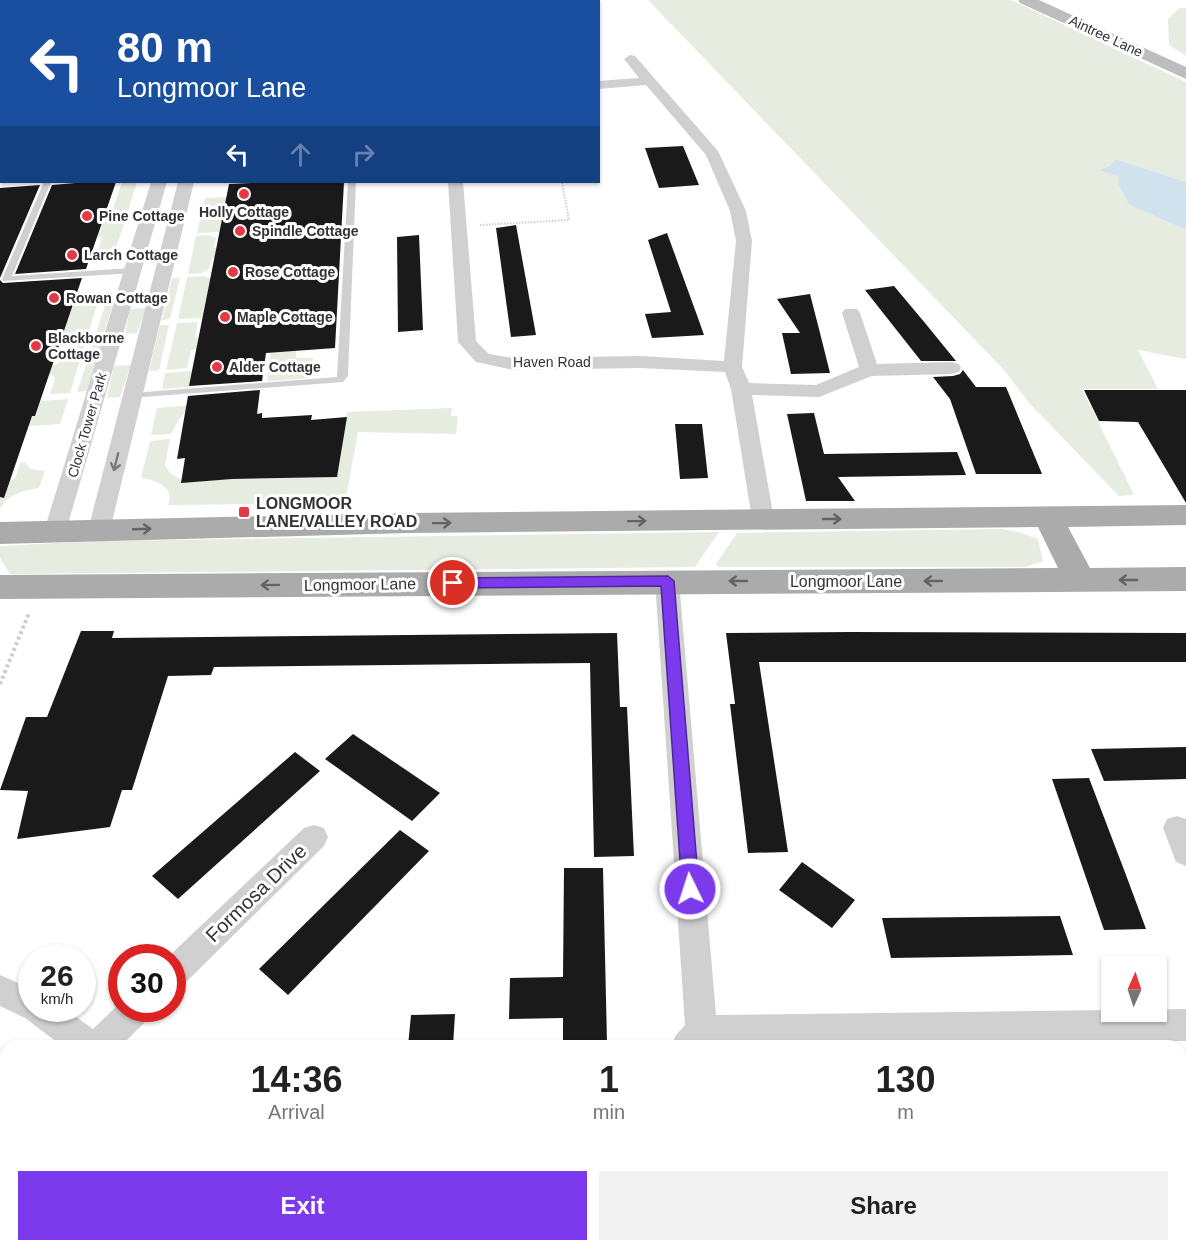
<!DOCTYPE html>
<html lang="en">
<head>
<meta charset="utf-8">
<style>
  :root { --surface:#fff; --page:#f2f2f2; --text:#222; --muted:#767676; --accent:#7c3aed }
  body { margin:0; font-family:Helvetica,sans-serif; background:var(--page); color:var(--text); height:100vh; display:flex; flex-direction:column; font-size:22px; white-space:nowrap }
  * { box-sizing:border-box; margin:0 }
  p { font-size:20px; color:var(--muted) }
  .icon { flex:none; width:33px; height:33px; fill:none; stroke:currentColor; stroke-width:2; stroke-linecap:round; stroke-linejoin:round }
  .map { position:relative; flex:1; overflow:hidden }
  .panel { position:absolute; left:0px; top:1040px; width:1186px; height:212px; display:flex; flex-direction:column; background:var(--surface); border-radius:18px 18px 0 0; box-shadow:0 2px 4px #0004 }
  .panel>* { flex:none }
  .hud { position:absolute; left:0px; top:0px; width:600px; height:183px; box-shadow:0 2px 4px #0004; background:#1a4fa0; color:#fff; overflow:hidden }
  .needle { width:39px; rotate:3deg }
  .buttons { position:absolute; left:1101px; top:956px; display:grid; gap:12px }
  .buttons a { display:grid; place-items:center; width:66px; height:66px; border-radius:0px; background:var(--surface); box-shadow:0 2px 4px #0004; font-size:30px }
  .speed { position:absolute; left:18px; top:944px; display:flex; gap:12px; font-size:30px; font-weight:700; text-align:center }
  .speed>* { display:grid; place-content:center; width:78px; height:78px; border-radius:50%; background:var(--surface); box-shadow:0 2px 4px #0004; line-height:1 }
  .speed small { font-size:15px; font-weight:400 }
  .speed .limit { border:9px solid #d22; background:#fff; color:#111 }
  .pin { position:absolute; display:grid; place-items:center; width:51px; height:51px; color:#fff; margin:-26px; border:3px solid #fff; border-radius:50%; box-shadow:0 2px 6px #0007 }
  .me { position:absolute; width:66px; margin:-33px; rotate:356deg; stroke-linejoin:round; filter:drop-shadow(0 0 4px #0008) }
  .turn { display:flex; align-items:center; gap:21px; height:126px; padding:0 18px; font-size:27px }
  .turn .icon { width:78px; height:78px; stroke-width:2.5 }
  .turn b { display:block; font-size:42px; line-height:51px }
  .lanes { display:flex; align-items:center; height:57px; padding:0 18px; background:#0003; justify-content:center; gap:30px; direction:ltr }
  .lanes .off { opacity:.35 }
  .eta { display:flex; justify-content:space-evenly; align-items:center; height:102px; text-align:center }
  .eta b { font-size:36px; font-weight:600; line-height:42px }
  .cta { display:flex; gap:12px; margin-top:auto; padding:12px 18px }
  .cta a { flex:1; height:69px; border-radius:0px; background:var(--accent); color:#fff; font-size:24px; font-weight:600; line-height:69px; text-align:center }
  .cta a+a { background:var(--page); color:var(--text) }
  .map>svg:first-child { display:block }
</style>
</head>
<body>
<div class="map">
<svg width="1186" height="1250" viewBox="0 0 1186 1250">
  <rect width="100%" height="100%" fill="#fff"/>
  <!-- green -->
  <path fill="#e6ecdf" d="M0 0H96L2 2 0 151Z
    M648 0H1011L1186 82V182L1115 159 1110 166 1101 170 1120 177 1160 218 1186 230V359L1138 350 1158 389H1082L1134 495 1119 496 1030 404 1004 370Z
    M1179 8H1186V56L1169 45 1168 19Z
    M122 182H137L128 211 112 212Z
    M228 197 220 232 197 233 205 198Z
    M127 216 115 250 98 251 102 237 58 239 104 217Z
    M210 235 216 238 214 248 284 244 283 254 212 258 209 269 202 273 188 274 196 236Z
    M204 276 211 278 202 318 178 319 187 277Z
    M172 278H180L170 319 162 320Z
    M116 295 102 339 94 340 108 296Z
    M100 296 86 340 60 342 76 298Z
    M146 308 137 333 125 334 130 309Z
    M198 322 195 338 274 332 272 344 191 350 187 368 166 370 177 323Z
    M160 325H169L159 370 149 371Z
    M85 343 70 393 50 394 55 379 53 375 0 370 55 365 61 361 67 345Z
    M102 343 88 391 77 392 93 344Z
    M297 345 296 358H313L311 378 267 381 271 348Z
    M131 365 120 397 107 398 114 366Z
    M192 371 189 387 162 389 165 373Z
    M68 399 60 424 0 428V419L35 416 40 401Z
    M193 405 179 419 171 434 151 435 157 408Z
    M452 408 451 416H458L456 434 358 432 345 503 168 505C175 487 156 480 141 478L150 441 170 439 165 465 170 473 182 480 336 477 347 412Z
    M25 462 30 469 45 471 39 488C24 490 6 495 0 510V480L15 479 20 463Z
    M1002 529 1019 532 1038 539 1043 561 1025 567H718L716 564 737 533Z
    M719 532 695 567 10 574 0 558V546L95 541Z"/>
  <!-- water -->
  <path fill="#cfe2ee" d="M1115 159 1186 182V230L1129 204 1118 183 1119 177 1100 170 1110 166Z"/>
  <!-- building -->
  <path fill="#1a1a1a" d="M683 146 699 185 659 188 645 148Z
    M87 182H116L86 269 15 274 52 185Z
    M271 182H344L335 348 266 353 262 381 189 386 229 184Z
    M40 185 0 278V188Z
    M516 225 536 335 511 337 496 228Z
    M667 233 698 318 704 335 652 338 645 314 671 312 648 240Z
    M419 235 423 330 398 332 397 237Z
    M82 278 35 416H32L4 498 0 497V280L3 283Z
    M894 286 925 323 956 361H921L865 290Z
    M810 294 820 333 830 373 791 374 782 333H800L777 299Z
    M963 370 976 387H1006L1042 474H976L950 399 933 377 953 376 960 374Z
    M260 390 257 414 262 413V418L312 415 311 420 347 417 337 477 232 479 181 483 185 458 177 459 188 396Z
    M1084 390H1186V503L1138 422 1099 421Z
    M814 413 824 454 957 452 966 475 838 477 855 501H806L787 414Z
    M675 424H702L708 478 680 479Z
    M81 631H114L112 638 617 633 620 707H627L634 856 594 857 590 663 214 667 211 675 168 676 132 790H122L110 827 17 839 28 791 0 790 26 717H47Z
    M850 632 1186 633V662H759L788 852 748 853 730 704H735L726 633Z
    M353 734 440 793 412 821 325 759Z
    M1186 747V779L1104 781 1091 749Z
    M295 752 320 771 178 899 152 876Z
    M1089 778 1126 875 1146 929 1104 930 1052 779Z
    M400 830 429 851 288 995 259 969Z
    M802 862 855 900 832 928 779 890Z
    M564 868H603L607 1042 563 1043V1018L509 1019 510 978 563 977Z
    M1060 916 1073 955 891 958 882 918Z
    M455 1014 453 1046H408L411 1015Z"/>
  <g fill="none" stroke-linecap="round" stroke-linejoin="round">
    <!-- path-far1 -->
    <path stroke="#cdcdcd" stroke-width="2" stroke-dasharray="1.5 1.5" stroke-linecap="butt" d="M480 225 569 220 562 182"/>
    <!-- path -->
    <path stroke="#cdcdcd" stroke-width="4" stroke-dasharray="3 3" stroke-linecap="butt" d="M0 684 29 613"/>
    <!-- service -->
    <path fill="#d0d0d0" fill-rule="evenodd" d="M44 182H51L12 276 132 268 136 271 135 273 3 281 2 279Z
      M348 182H356L348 376 343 382 129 398 127 396 132 393 337 377Z"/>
    <!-- minor -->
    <path fill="#d0d0d0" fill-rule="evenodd" d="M216 0H228L215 2Z
      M560 0H572V2H560Z
      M630 55 635 56 718 151 746 211 752 241 742 367 749 383 816 385 859 367 842 313 845 309H857L860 313 877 364 952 362 959 364 961 368 959 372 952 374 872 376 819 397 752 395 774 519 771 524 763 527 755 524 752 519 731 389 725 372 640 368 513 370 476 362 458 342 448 182H463L476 341 489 354 513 358 640 356 724 361 736 241 730 211 706 155 646 85 598 89V81L639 78 624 59Z
      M151 182H167L66 531 63 536 55 539 47 536 44 531Z
      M178 182H194L110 530 107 535 99 538 91 535 88 530Z
      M667 573 675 575 679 581 716 1015 1186 1009V1041L671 1046 676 1035 685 1025 655 581 659 575Z
      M1177 816 1186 819V866L1176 862 1163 828 1167 819Z
      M314 825 324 828 328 837 324 846 183 985 172 989V957H168L304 828Z
      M0 975 32 989V1008H64L93 1029 122 1001V1008H153L148 1019 121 1046H62L25 1018 0 1006Z
      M165 1245H201L202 1250H166Z
      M421 1245H463L461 1250H419Z"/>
    <!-- secondary -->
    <path fill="#bdbdbd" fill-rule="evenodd" d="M1018 0H1039L1186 67V79L1020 3Z"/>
    <!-- primary -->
    <path fill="#ababab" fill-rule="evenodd" d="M1186 505V525L1068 527 1090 568 1186 567V591L0 599V575L1058 568 1038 527 408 533 0 544V522L408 513Z"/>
  </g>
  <!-- one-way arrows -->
  <defs><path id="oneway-shaft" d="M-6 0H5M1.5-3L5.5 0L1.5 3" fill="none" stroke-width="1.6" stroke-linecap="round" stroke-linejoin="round" transform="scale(1.5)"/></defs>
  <use stroke="#7a7a7a" href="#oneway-shaft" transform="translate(116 462) rotate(104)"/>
  <g stroke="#636363">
    <use href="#oneway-shaft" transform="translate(832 519)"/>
    <use href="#oneway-shaft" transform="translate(637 521) rotate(-1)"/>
    <use href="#oneway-shaft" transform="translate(442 523) rotate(-1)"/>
    <use href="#oneway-shaft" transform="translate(142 529) rotate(-2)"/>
    <use href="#oneway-shaft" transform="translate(1128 580) rotate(180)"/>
    <use href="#oneway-shaft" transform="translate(738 581) rotate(180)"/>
    <use href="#oneway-shaft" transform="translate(933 581) rotate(180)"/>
    <use href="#oneway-shaft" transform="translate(270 585) rotate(179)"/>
  </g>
  <!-- route -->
  <path fill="#7c3aed" stroke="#51269a" stroke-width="1.5" d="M668 576 674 581 699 889 696 894 690 896 685 894 682 889 661 586 453 588 447 583 453 578Z"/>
  <!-- markers -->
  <g fill="#e63946" stroke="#fff" stroke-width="2">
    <circle cx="244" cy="194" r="6"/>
    <circle cx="87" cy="216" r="6"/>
    <circle cx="240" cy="231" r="6"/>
    <circle cx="72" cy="255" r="6"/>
    <circle cx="233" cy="272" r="6"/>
    <circle cx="54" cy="298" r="6"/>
    <circle cx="225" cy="317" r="6"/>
    <circle cx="36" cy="346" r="6"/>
    <circle cx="217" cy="367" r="6"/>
    <rect x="238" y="506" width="12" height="12" rx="3"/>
  </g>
  <g text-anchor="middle" stroke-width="6" stroke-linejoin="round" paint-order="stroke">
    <!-- far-street labels -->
    <g font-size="14" fill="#333" stroke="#fff">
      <text transform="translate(1106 36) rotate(25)" y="5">Aintree Lane</text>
      <text x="552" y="367">Haven Road</text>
      <text transform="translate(87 425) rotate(-74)" y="5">Clock Tower Park</text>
    </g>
    <!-- far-poi labels -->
    <g font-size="14" font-weight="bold" fill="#333" stroke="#fff" text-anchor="start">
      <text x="244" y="217" text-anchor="middle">Holly Cottage</text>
      <text x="99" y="221">Pine Cottage</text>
      <text x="252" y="236">Spindle Cottage</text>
      <text x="84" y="260">Larch Cottage</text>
      <text x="245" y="277">Rose Cottage</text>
      <text x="66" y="303">Rowan Cottage</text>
      <text x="237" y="322">Maple Cottage</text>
      <text x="48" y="343">Blackborne<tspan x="48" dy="16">Cottage</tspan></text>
      <text x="229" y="372">Alder Cottage</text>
    </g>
    <!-- poi labels -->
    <g font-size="16" font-weight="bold" fill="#333" stroke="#fff" text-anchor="start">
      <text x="256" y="509">LONGMOOR<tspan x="256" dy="18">LANE/VALLEY ROAD</tspan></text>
    </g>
    <!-- street labels -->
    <g font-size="16" fill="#333" stroke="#fff">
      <text x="846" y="587">Longmoor Lane</text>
      <text transform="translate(360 584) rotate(-1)" y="6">Longmoor Lane</text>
    </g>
    <!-- near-street labels -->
    <g font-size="20" fill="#333" stroke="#fff">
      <text transform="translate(256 893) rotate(-44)" y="7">Formosa Drive</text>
    </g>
  </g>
</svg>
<div class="buttons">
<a><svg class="needle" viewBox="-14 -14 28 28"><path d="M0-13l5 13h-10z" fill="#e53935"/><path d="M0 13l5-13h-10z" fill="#767676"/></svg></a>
</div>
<div class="speed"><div>26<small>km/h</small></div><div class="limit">30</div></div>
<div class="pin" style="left:453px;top:583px;background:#d93025"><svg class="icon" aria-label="arrive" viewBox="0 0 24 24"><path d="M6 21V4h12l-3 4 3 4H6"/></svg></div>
<svg class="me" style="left:690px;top:889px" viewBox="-20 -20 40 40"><circle r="17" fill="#7c3aed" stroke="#fff" stroke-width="3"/><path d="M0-11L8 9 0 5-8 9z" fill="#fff"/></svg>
<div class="hud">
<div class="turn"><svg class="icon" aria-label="left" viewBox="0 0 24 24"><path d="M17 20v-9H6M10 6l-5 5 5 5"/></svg><div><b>80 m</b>Longmoor Lane</div></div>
<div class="lanes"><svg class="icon" aria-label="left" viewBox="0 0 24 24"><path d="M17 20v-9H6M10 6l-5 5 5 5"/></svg><svg class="icon off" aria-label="ahead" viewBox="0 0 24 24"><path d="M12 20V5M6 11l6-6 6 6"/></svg><svg class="icon off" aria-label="right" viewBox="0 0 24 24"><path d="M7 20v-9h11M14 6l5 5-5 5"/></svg></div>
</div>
<section class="panel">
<div class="eta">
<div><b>14:36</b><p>Arrival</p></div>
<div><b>1</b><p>min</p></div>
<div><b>130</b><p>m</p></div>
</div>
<div class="cta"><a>Exit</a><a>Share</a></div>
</section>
</div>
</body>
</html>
